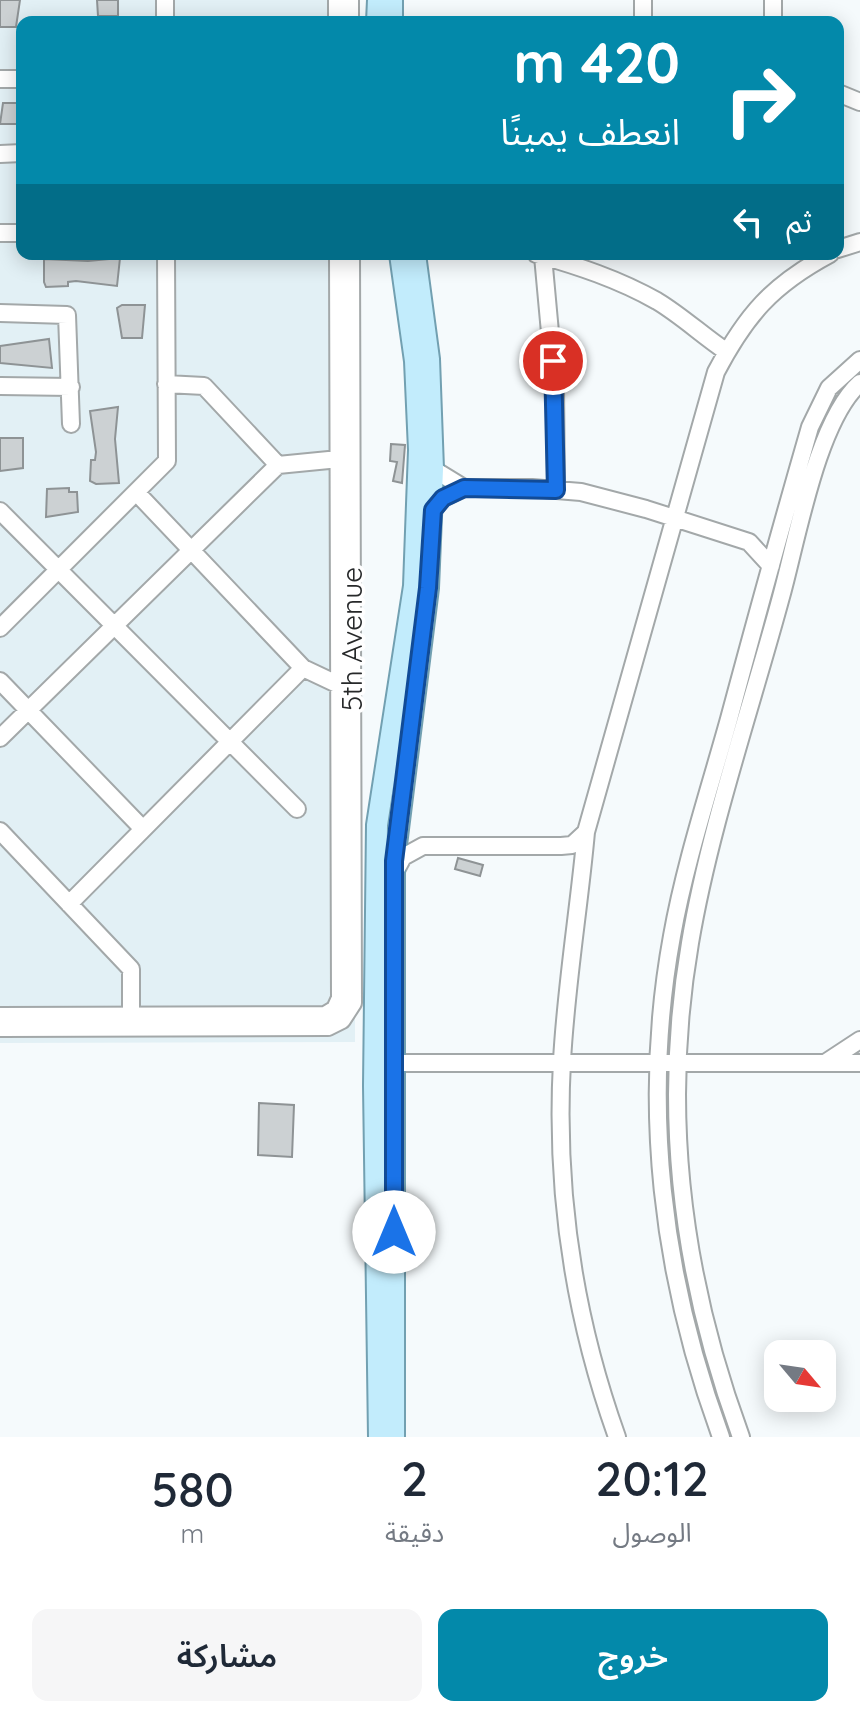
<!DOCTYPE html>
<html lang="ar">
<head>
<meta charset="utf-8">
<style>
  :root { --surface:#fff; --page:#f6f6f7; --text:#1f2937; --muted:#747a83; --accent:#0389aa }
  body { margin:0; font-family:Quicksand,"Noto Sans Arabic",sans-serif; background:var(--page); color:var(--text); direction:rtl; height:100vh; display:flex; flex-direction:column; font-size:30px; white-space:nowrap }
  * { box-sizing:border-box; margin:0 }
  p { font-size:26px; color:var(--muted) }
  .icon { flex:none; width:44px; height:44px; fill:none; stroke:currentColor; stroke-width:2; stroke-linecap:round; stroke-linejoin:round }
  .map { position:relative; height:1437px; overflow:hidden; direction:ltr }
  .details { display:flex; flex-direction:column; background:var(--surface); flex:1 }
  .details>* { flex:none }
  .banner { position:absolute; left:16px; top:16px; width:828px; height:244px; border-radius:16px; box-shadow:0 4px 20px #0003; direction:rtl; background:#0389aa; color:#fff; overflow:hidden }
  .needle { width:52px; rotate:119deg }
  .fabs { position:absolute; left:764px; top:1340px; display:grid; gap:16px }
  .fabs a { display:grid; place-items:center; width:72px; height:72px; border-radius:16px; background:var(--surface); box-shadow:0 4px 20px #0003; font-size:40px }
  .pin { position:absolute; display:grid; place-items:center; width:68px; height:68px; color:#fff; margin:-34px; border:4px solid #fff; border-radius:50%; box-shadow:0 2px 8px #0007 }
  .me { position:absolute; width:88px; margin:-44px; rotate:0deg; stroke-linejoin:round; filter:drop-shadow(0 0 6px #0008) }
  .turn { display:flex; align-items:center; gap:28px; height:168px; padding:0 32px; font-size:36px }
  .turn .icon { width:104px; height:104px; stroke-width:2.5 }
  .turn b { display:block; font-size:56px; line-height:68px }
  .then { display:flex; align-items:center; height:76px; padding:0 32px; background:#0003; gap:16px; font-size:30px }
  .eta { display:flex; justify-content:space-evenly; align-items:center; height:136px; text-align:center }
  .eta b { font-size:48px; font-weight:600; line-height:56px }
  .button { display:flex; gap:16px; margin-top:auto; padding:16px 32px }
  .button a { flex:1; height:92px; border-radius:16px; background:var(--accent); color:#fff; font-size:32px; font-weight:600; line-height:92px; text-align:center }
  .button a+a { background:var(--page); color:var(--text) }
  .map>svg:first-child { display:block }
</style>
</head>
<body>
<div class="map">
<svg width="860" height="1437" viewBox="0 0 860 1437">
  <rect width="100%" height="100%" fill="#f5fafc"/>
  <!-- built -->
  <path fill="#e2f0f5" d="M0 0H356V22H22V254H356L355 1042 0 1043Z"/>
  <!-- building -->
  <path fill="#ccd1d3" stroke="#8e9395" stroke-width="2" d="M0 0H20L16 27H0Z
    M97 0H118V16H98Z
    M3 103H22V124H0Z
    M120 258 117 286 76 281 68 282V286L46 287 44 282V259L88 261Z
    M122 305H145L142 338H122L117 308Z
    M49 339 52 368 0 363V346Z
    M118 407 115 439 119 483 96 484 90 481 91 460H95L96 452 90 411Z
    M0 438H23V468L0 471Z
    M391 444 405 445 402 483 393 481 397 462 390 461Z
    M69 488V492H77L78 512 46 517 47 489Z
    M458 858 483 865 480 876 455 869Z
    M259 1103 294 1105 292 1157 258 1155Z"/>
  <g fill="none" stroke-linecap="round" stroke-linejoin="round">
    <defs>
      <path id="minor" d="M165 0V22
        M337 0V22
        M350 0V22
        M643 0V22
        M773 0V22
        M0 79H22
        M838 93 860 102
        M0 154 22 153
        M0 233H22
        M838 249 860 242
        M536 254C578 266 618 279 657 301 682 316 703 336 727 352
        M543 256 555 387 556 490
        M0 313 67 315 71 424
        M166 384 204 386 278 465
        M0 386 71 387
        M433 469 464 488
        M136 492 303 668
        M433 510 443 498 464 488H532L581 492 646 509 749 542 771 566
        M0 511 297 809
        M0 628 167 461 166 254
        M0 681 143 829
        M0 738 278 465 339 459
        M0 831 131 969V1016
        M586 832C579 909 566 985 562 1061 555 1189 574 1317 617 1437
        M395 872 403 857 423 846H561L572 845 586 832 716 372C746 315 772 285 830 254
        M69 904 303 668 339 685
        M0 1016 325 1015 335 1009 340 998 338 254
        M0 1028 328 1027 342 1020 353 1003 351 254
        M384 1063H860
        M825 1063 860 1040
        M721 1437C662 1277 641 1105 672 936 685 863 709 791 729 719 755 622 782 524 810 427L829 388 860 360
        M741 1437C682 1277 661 1111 690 943 709 830 751 708 781 597 797 540 817 421 860 383"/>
      <path id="major" d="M377 22 378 0
        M392 22V0
        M379 1437 374 1086 377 825 414 586 419 450 415 361 400 254
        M394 1437V861L428 588 433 469 429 359 415 254"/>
    </defs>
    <!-- minor casing -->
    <use href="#minor" stroke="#a3a8a9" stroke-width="20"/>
    <!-- major casing -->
    <use href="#major" stroke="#72a0b1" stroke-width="24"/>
    <!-- minor -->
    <use href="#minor" stroke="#fff" stroke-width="16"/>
    <!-- major -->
    <use href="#major" stroke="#c2ecfc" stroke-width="20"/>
  </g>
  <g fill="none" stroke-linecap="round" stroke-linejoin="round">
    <defs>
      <path id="route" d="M394 1232V861L428 588 433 510 443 498 464 488 556 490 553 361"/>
    </defs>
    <!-- route casing -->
    <use href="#route" stroke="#114b97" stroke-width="20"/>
    <!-- route -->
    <use href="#route" stroke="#1a73e8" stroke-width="14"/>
  </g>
  <g text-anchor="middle" stroke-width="7" stroke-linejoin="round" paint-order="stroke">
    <!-- street labels -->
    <g font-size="28" fill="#27292a" stroke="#fff">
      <text transform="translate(352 639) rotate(-90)" y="10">5th Avenue</text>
    </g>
  </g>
</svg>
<div class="fabs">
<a><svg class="needle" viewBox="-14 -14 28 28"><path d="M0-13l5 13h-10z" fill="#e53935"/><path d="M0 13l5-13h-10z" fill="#747a83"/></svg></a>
</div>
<div class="pin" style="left:553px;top:361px;background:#d93025"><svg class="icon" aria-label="arrive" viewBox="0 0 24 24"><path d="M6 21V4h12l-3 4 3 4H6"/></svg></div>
<svg class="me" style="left:394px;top:1232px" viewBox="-20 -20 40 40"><circle r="19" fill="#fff"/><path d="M0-13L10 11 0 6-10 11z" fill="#1a73e8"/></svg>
<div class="banner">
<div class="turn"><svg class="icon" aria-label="right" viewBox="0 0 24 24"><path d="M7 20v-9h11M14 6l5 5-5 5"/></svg><div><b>420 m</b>انعطف يمينًا</div></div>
<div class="then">ثم<svg class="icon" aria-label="left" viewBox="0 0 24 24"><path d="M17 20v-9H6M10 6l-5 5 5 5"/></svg></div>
</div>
</div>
<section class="details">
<div class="eta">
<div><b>20:12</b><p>الوصول</p></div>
<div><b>2</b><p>دقيقة</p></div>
<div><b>580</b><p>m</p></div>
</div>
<div class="button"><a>خروج</a><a>مشاركة</a></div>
</section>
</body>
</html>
